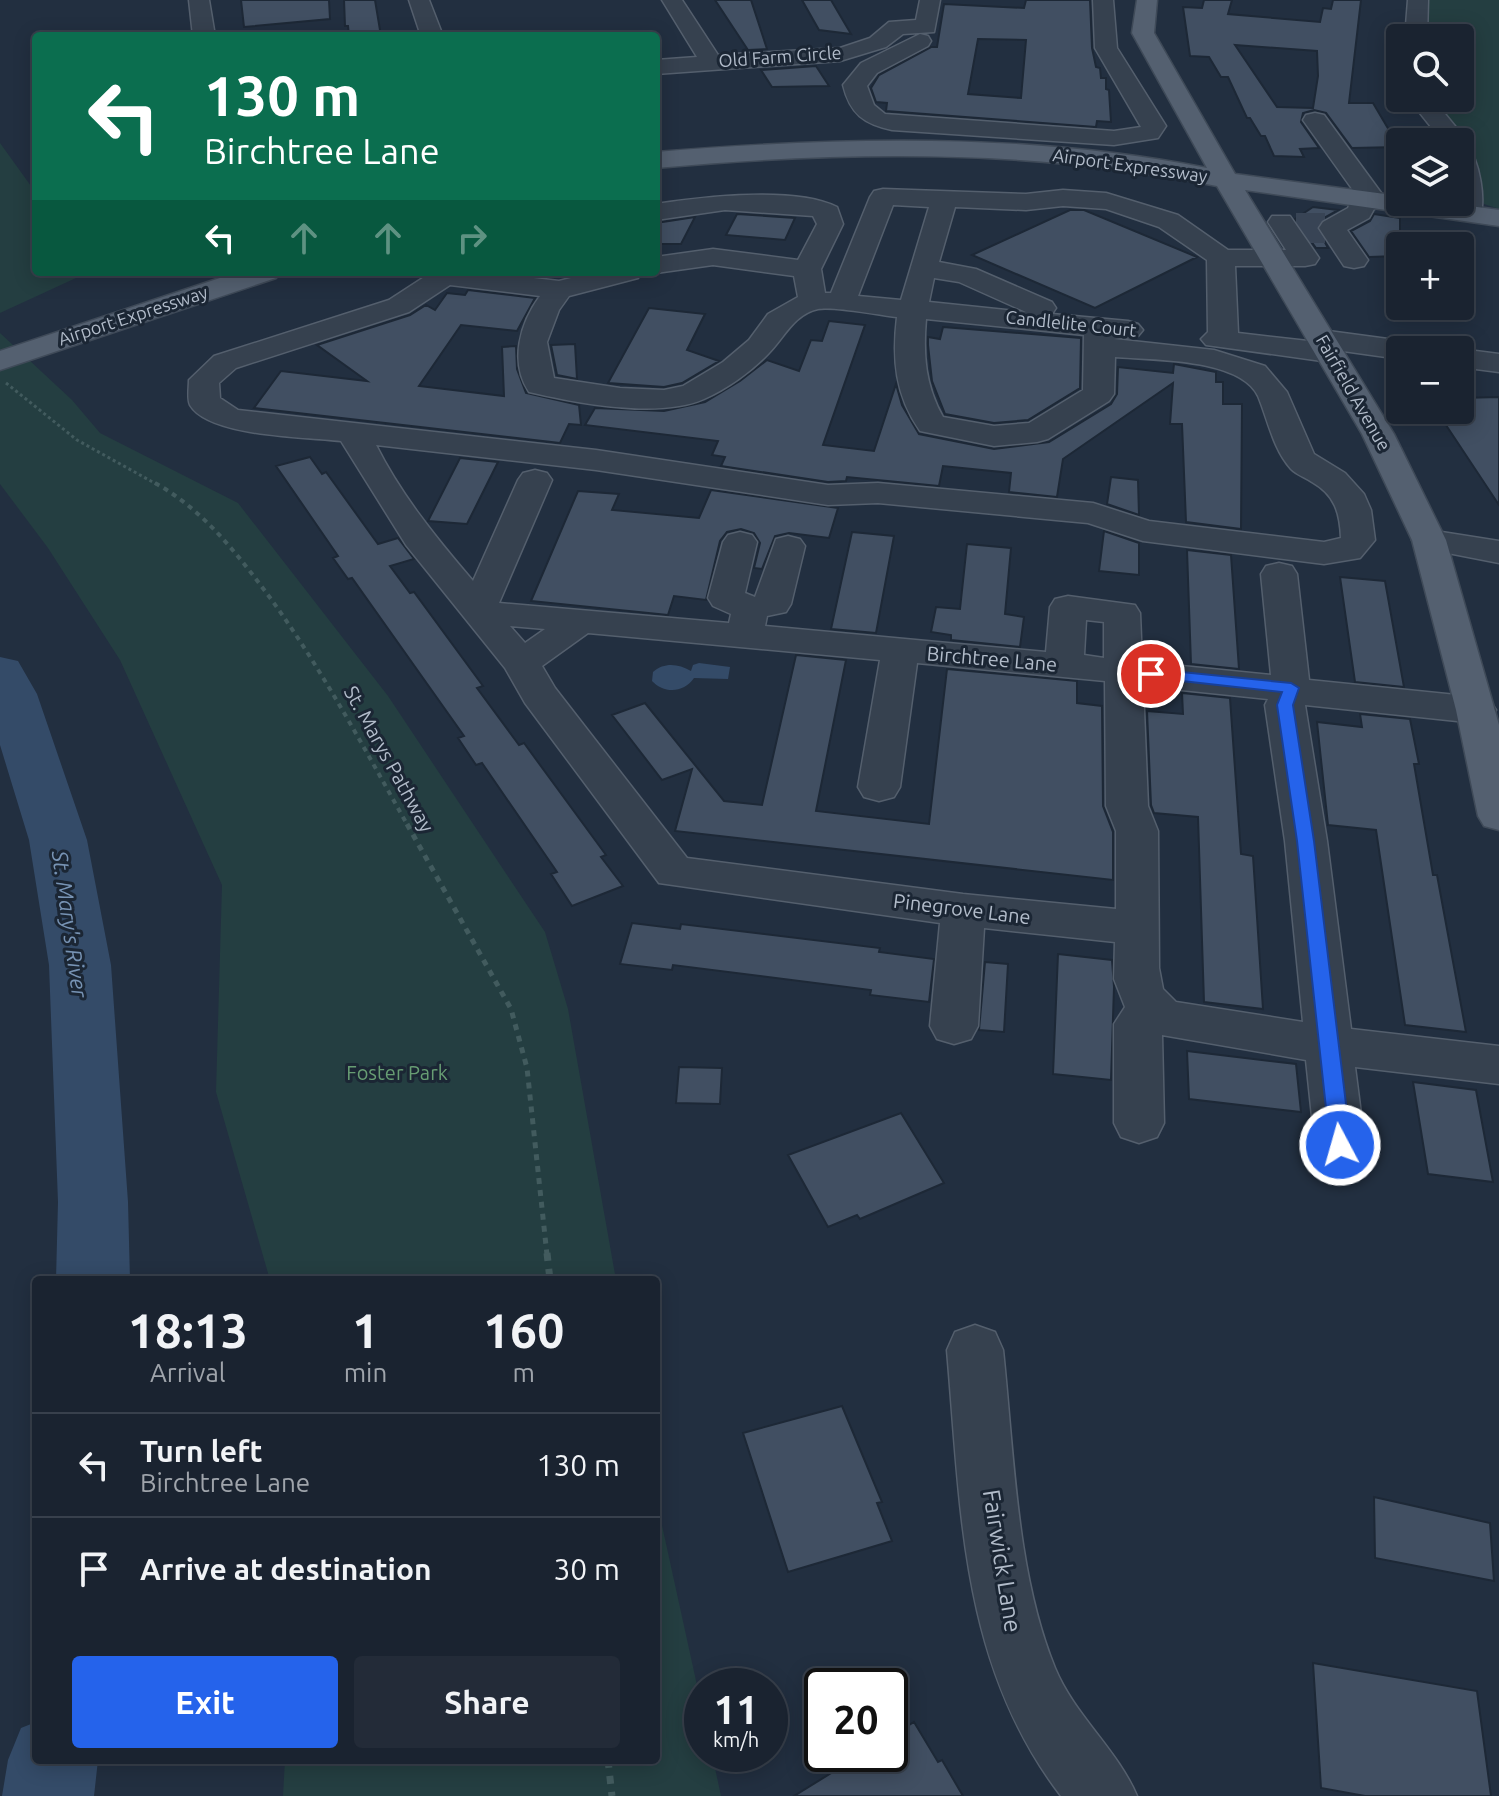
<!DOCTYPE html>
<html lang="en">
<head>
<meta charset="utf-8">
<style>
  :root { --surface:#1a2330; --page:#232b38; --text:#f1f3f6; --muted:#9fa4ab; --line:#38404c; --accent:#2563eb }
  body { margin:0; font-family:Ubuntu,sans-serif; background:var(--page); color:var(--text); height:100vh; display:flex; flex-direction:column; font-size:30px; white-space:nowrap }
  * { box-sizing:border-box; margin:0 }
  p { font-size:26px; color:var(--muted) }
  .icon { flex:none; width:44px; height:44px; fill:none; stroke:currentColor; stroke-width:2; stroke-linecap:round; stroke-linejoin:round }
  .map { position:relative; flex:1; overflow:hidden }
  .drawer { position:absolute; left:32px; top:1276px; width:628px; height:488px; display:flex; flex-direction:column; background:var(--surface); border-radius:8px; box-shadow:0 4px 20px #0003,0 0 0 2px var(--line) }
  .drawer>* { flex:none }
  .banner { position:absolute; left:32px; top:32px; width:628px; height:244px; border-radius:8px; box-shadow:0 4px 20px #0003,0 0 0 2px var(--line); background:#0b6e4f; color:#fff; overflow:hidden }
  .fabs { position:absolute; left:1386px; top:24px; display:grid; gap:16px }
  .fabs a { display:grid; place-items:center; width:88px; height:88px; border-radius:8px; background:var(--surface); box-shadow:0 4px 20px #0003,0 0 0 2px var(--line); font-size:40px }
  .speed { position:absolute; left:684px; top:1668px; display:flex; gap:16px; font-size:40px; font-weight:700; text-align:center }
  .speed>* { display:grid; place-content:center; width:104px; height:104px; border-radius:50%; background:var(--surface); box-shadow:0 4px 20px #0003,0 0 0 2px var(--line); line-height:1 }
  .speed small { font-size:20px; font-weight:400 }
  .speed .limit { border:4px solid #111; border-radius:12px; background:#fff; color:#111 }
  .pin { position:absolute; display:grid; place-items:center; width:68px; height:68px; color:#fff; margin:-34px; border:4px solid #fff; border-radius:50%; box-shadow:0 2px 8px #0007 }
  .me { position:absolute; width:88px; margin:-44px; rotate:354deg; stroke-linejoin:round; filter:drop-shadow(0 0 6px #0008) }
  .turn { display:flex; align-items:center; gap:28px; height:168px; padding:0 40px; font-size:36px }
  .turn .icon { width:104px; height:104px; stroke-width:2.5 }
  .turn b { display:block; font-size:56px; line-height:68px }
  .lanes { display:flex; align-items:center; height:76px; padding:0 40px; background:#0003; justify-content:center; gap:40px; direction:ltr }
  .lanes .off { opacity:.35 }
  .eta { display:flex; justify-content:space-evenly; align-items:center; height:136px; text-align:center }
  .eta b { font-size:48px; font-weight:700; line-height:56px }
  .button { display:flex; gap:16px; margin-top:auto; padding:16px 40px }
  .button a { flex:1; height:92px; border-radius:8px; background:var(--accent); color:#fff; font-size:32px; font-weight:700; line-height:92px; text-align:center }
  .button a+a { background:var(--page); color:var(--text) }
  ul { padding:0; list-style:none }
  li { display:flex; align-items:center; gap:24px; height:104px; padding:0 40px; border-top:2px solid var(--line) }
  li div { flex:1 }
  li b { display:block; font-size:30px }
  li em { font-style:normal }
  .map>svg:first-child { display:block }
</style>
</head>
<body>
<div class="map">
<svg width="1499" height="1796" viewBox="0 0 1499 1796">
  <rect width="100%" height="100%" fill="#222f40"/>
  <!-- green -->
  <path fill="#243e41" d="M1427 0H1499V209L1484 204C1480 193 1482 183 1480 172 1473 145 1450 118 1432 98H1460V38H1426Z
    M0 143 36 193V272H89L0 313Z
    M0 333 72 400 100 433 238 503 388 696 545 932 568 1009 616 1280H270L216 1092 222 885 120 660 48 548 0 484Z
    M656 1498 702 1708V1754H712L721 1796H283L285 1760H656Z"/>
  <!-- water -->
  <path fill="#344b68" d="M699 663 730 667 728 679 694 678C684 693 664 694 652 681L653 672C665 662 678 664 691 671L693 665Z"/>
  <g fill="none" stroke-linecap="round" stroke-linejoin="round">
    <!-- river -->
    <path fill="#344b68" fill-rule="evenodd" d="M0 657 18 661 37 694 87 840 111 965 128 1202 130 1280H56L58 1202 49 965 29 840 0 745Z
      M36 1722V1760H98L94 1796H2L8 1760 21 1728Z"/>
  </g>
  <!-- building -->
  <path fill="#414f62" stroke="#1d2836" stroke-width="2" fill-rule="evenodd" d="M241 0H329L330 19 244 27Z
    M344 0H375L381 36H349L348 26H345Z
    M715 0H751L767 49 748 50Z
    M802 0H831L851 34 819 30Z
    M1026 0H1090L1092 48 1096 67 1100 68 1101 78H1106V89L1109 90 1111 122 1097 121 1096 127 886 111 887 103 876 102 871 88 879 75 931 47H937L944 4 1024 8ZM978 39 1026 40 1021 98 968 94Z
    M1204 0H1232L1228 14 1320 22 1323 8 1331 9 1333 0H1361L1349 103H1373L1399 147 1352 148 1326 113 1314 110 1303 113 1301 122 1319 148 1300 149 1304 157 1274 156 1265 136H1261L1250 118H1247L1228 77H1221L1209 57 1190 56 1183 7 1202 8ZM1235 45 1317 51 1318 76 1313 108 1277 107Z
    M816 66 829 86 772 87 761 70Z
    M1313 207 1338 210 1322 219 1316 226 1328 248H1316L1295 219Z
    M1070 210H1084L1197 257 1095 308 972 255Z
    M737 214 795 218 785 240 726 235Z
    M1374 214 1400 218V248L1392 247 1398 256 1369 257 1351 231 1370 221Z
    M695 217 681 244H656V223Z
    M468 290 535 298 517 331 461 325 419 386 504 396 502 347 516 346 517 369 526 393 579 405 581 425 569 424 560 443 254 408 281 371 367 381 317 345 410 315 426 305 435 310 447 293 465 295Z
    M649 308 705 314 687 350 719 361 682 383 664 387 608 383Z
    M829 321 865 325 823 445 874 451 896 384 902 405 919 434 994 449 1049 442 1111 404 1117 394 1118 367 1173 373 1174 364 1216 372V382H1223V404H1242L1241 529 1186 522 1182 424H1170L1173 383 1063 459 1057 497 1009 492 1011 473 943 466 939 486 847 477 846 481 828 482 721 466 725 457 712 455 718 441 585 425 595 408 664 411 705 402 740 381 767 360 799 371 811 340 822 341Z
    M943 327 1081 338 1080 388 1028 420 994 423 945 414 932 381 928 345V337L940 339Z
    M575 344 577 379 557 375 551 345Z
    M1499 397V505L1436 410H1460V398Z
    M310 457 322 474 326 472 378 544 398 538 414 559 390 566 410 593 414 592 483 686 477 688 519 745 524 743 606 855 601 857 623 886 572 906 551 874 557 872 482 763 476 765 458 738 464 736 352 578 348 579 333 558 338 556 276 466Z
    M460 458 498 462 467 524 428 521Z
    M1111 477 1138 480 1139 515 1107 504Z
    M711 490 838 508 829 538 789 533 775 536 762 569 754 568 760 543 754 533 741 529 727 532 720 541 706 600 674 596 668 615 531 601 578 491 619 494 612 510 699 518Z
    M1104 531 1139 543V575L1099 571Z
    M852 532 894 536 876 633 831 629Z
    M967 544 1011 548 1005 614 1024 617 1020 647 951 640V635L931 632 936 607 960 609Z
    M1187 550 1231 555 1239 669 1191 664Z
    M1340 577 1385 581 1404 687 1355 682Z
    M796 655 846 660 816 811 929 824 947 669 1077 681V703L1102 706 1103 806 1113 832V880L675 831 692 769 662 780 612 715 645 703 724 801 762 805Z
    M1182 693 1230 698 1241 854 1253 856 1263 1009 1204 1002 1198 817 1154 813 1151 805 1147 711 1183 714Z
    M1360 714 1410 719 1419 764H1414L1433 875H1437L1466 1032 1405 1025 1376 830 1328 825 1317 722 1362 727Z
    M632 923 680 929 681 924 880 948 879 952 934 959 929 1002 870 995 871 990 673 965 672 970 620 964Z
    M1058 954 1112 960 1114 987 1111 1080 1053 1074Z
    M985 962 1008 964 1004 1032 979 1030Z
    M1187 1051 1296 1064 1301 1112 1189 1099Z
    M679 1067 722 1068 720 1104 676 1103Z
    M1413 1082 1476 1090 1493 1182 1428 1174Z
    M901 1113 944 1183 860 1219 857 1215 828 1227 788 1155Z
    M842 1406 882 1502 877 1503 892 1541 788 1572 743 1433Z
    M1374 1497 1490 1523 1494 1581 1375 1558Z
    M1313 1663 1477 1691 1491 1796H1365L1321 1788Z
    M914 1722 938 1762 942 1760 963 1796H794L862 1754H890V1737Z"/>
  <g fill="none" stroke-linecap="round" stroke-linejoin="round">
    <!-- minor-tunnel -->
    <path stroke="#384455" stroke-width="30" stroke-dasharray="30 15" stroke-linecap="butt" d="M1296 228H1325"/>
    <defs>
      <path id="minor" d="M189 0H209L215 36H193Z
        M409 0H429L443 36H421Z
        M662 0H682L718 55 840 48 870 38 889 22 916 20 920 0H940L934 32 903 34 886 47 840 61 656 74V60L697 57Z
        M1093 0H1113L1117 48 1166 126 1158 138 1114 145 892 130C864 124 850 114 843 85L861 63 920 34 928 36 931 41 928 46 877 73 867 86 874 105 885 114 1114 131 1141 127 1095 48Z
        M1408 0H1428L1427 38H1405Z
        M1408 98H1432L1468 142 1466 146C1479 155 1488 206 1478 220H1460L1456 214 1455 202H1460V142H1443Z
        M1315 113 1324 115 1387 201 1383 207 1374 209 1369 218 1347 230 1368 260 1364 266 1354 268 1344 266 1319 228 1323 222 1348 208 1355 193 1303 120 1306 115Z
        M883 189 1026 194 1063 190 1106 193 1178 215 1228 250H1286L1268 222 1272 216H1290L1319 258 1315 264 1305 266H1235L1238 333 1308 341 1311 333 1321 330 1403 341 1414 344 1418 350H1400V359L1343 351 1340 359 1329 362 1206 345 1201 339 1208 332 1207 260 1159 227 1106 209 1063 206 1026 210 955 207 939 262 976 269 1052 302 1056 308 1052 314 1128 321 1138 324 1143 330 1138 336 1114 339 1214 350 1265 366 1287 392 1314 454 1345 473 1364 494 1371 510 1375 540 1360 558 1324 564 1143 541 1088 523 878 503 828 505 596 470 376 445C401 495 437 539 473 581L518 480 523 473 535 470 547 473 552 480 499 603 729 623 731 614 713 606 708 598 723 542 728 535 740 532 752 535 757 542 745 593 755 597 776 539 788 536 800 539 805 546 791 604 786 612 767 616 765 626 1046 652 1050 607 1055 599 1068 596 1135 605 1140 613 1142 662 1271 675 1261 574 1266 566 1279 563 1292 566 1297 574 1309 680 1476 697 1490 701 1496 710 1490 719 1476 723 1305 705 1327 841 1351 1029 1499 1046V1084L1355 1067 1365 1145 1358 1160 1340 1166 1322 1160 1315 1145 1306 1060 1162 1035 1164 1123 1157 1137 1139 1143 1121 1137 1114 1123V1024L1125 1007 1114 979 1115 942 984 928 978 1026 971 1039 954 1044 937 1039 930 1026 940 923 659 883 525 703 505 668 406 545 341 441C307 437 209 437 190 405 187 398 189 388 189 380L214 356 389 300 432 272H481L559 281 595 272H642L638 278 569 296 559 310 547 342 554 378 620 388 664 390 683 386 723 362 749 340 768 314 798 297 794 276 713 265 656 273 651 272H656V257L713 249 798 260 817 224 813 216 725 210 656 220V204C703 197 794 186 837 207L843 224 821 269 825 293H831L870 197 874 191ZM893 205 929 207 901 300 858 296ZM934 278 959 282 1026 312 929 302ZM450 285 540 296C520 323 509 362 529 392 576 403 659 419 704 399 727 389 752 371 769 353 784 338 794 314 818 309 833 306 880 315 897 317 892 359 895 395 920 431L994 446 1037 442 1048 439 1109 401 1114 394 1115 357C1151 360 1240 358 1258 396 1268 420 1273 449 1291 469 1297 475 1305 477 1312 482 1335 495 1340 513 1341 538L1324 542 1149 521 1093 503 878 483 828 485 596 450 238 410 220 398 219 383 236 368 409 312ZM926 319 1084 335 1083 390 1029 423 994 426 943 417C925 385 923 355 926 319ZM1086 620 1104 622V658L1084 655ZM510 626 545 629 525 643ZM588 633 880 660 858 787 864 797 879 801 894 797 900 787 917 663 1105 681 1106 806 1116 831V909L963 894 687 858 555 688 542 666ZM1143 686 1268 699 1265 705 1285 841 1303 1022 1176 1002 1163 989 1159 968 1158 831 1148 806Z
        M1460 349 1499 354V372L1460 367V350H1456Z
        M1429 530 1499 541V563L1417 547 1412 540 1417 533Z
        M975 1325 995 1332 1003 1350C1014 1452 1016 1573 1055 1668 1075 1716 1117 1749 1137 1796H1061C960 1664 961 1509 947 1350L955 1332Z"/>
      <path id="major" d="M1137 0H1157L1154 33 1235 174 1400 196V202H1441L1499 210V226L1245 190 1394 434 1446 540 1499 725V830L1484 826 1478 816 1456 710 1412 540 1362 434 1217 186C1031 148 843 151 656 168V152C840 137 1025 132 1207 168L1132 33Z
        M238 272H280L276 278 0 370V351Z"/>
    </defs>
    <!-- minor casing -->
    <use href="#minor" stroke="#545f6d" stroke-width="3"/>
    <!-- major casing -->
    <use href="#major" stroke="#3f4a58" stroke-width="3"/>
    <!-- path-far3 -->
    <path stroke="#425b5e" stroke-width="3" stroke-dasharray="3 3" stroke-linecap="butt" d="M6 383 77 440 158 485"/>
    <!-- path-far2 -->
    <path stroke="#425b5e" stroke-width="4" stroke-dasharray="5 5" stroke-linecap="butt" d="M155 483C204 510 238 555 271 599 323 671 364 748 408 826"/>
    <!-- path-far1 -->
    <path stroke="#425b5e" stroke-width="5" stroke-dasharray="6 6" stroke-linecap="butt" d="M407 824 511 1009 527 1068 547 1255"/>
    <!-- path -->
    <path stroke="#425b5e" stroke-width="7" stroke-dasharray="8 8" stroke-linecap="butt" d="M547 1253 550 1280
      M608 1760 612 1796"/>
    <!-- minor -->
    <use href="#minor" fill="#36414f" fill-rule="evenodd"/>
    <!-- major -->
    <use href="#major" fill="#546070" fill-rule="evenodd"/>
  </g>
  <!-- route -->
  <path fill="#2563eb" stroke="#184099" stroke-width="2" d="M1151 669 1291 683 1299 688 1293 705 1314 841 1351 1145 1348 1151 1340 1153 1333 1151 1330 1145 1297 841 1277 705 1282 692 1146 677V670Z"/>
  <g text-anchor="middle" stroke-width="6" stroke-linejoin="round" paint-order="stroke">
    <!-- far-street labels -->
    <g font-size="18" fill="#b2bcca" stroke="#1b2634">
      <text transform="translate(780 57) rotate(-4)" y="6">Old Farm Circle</text>
      <text transform="translate(1130 166) rotate(8)" y="6">Airport Expressway</text>
      <text transform="translate(133 316) rotate(-18)" y="6">Airport Expressway</text>
      <text transform="translate(1071 324) rotate(6)" y="6">Candlelite Court</text>
      <text transform="translate(1353 393) rotate(60)" y="6">Fairfield Avenue</text>
    </g>
    <!-- street labels -->
    <g font-size="20" fill="#b2bcca" stroke="#1b2634">
      <text transform="translate(992 659) rotate(5)" y="7">Birchtree Lane</text>
      <text transform="translate(389 759) rotate(61)" y="7">St. Marys Pathway</text>
      <text transform="translate(962 909) rotate(7)" y="7">Pinegrove Lane</text>
    </g>
    <!-- park labels -->
    <g font-size="20" fill="#679d73" stroke="#1b2634">
      <text x="397" y="1080">Foster Park</text>
    </g>
    <!-- water labels -->
    <g font-size="22" font-style="italic" fill="#7793b4" stroke="#1b2634">
      <text transform="translate(70 924) rotate(82)" y="8">St. Mary's River</text>
    </g>
    <!-- near-street labels -->
    <g font-size="24" fill="#b2bcca" stroke="#1b2634">
      <text transform="translate(1002 1561) rotate(81)" y="8">Fairwick Lane</text>
    </g>
  </g>
</svg>
<div class="fabs">
<a><svg class="icon" aria-label="search" viewBox="0 0 24 24"><circle cx="10" cy="10" r="6"/><path d="M15 15l6 6"/></svg></a>
<a><svg class="icon" aria-label="layers" viewBox="0 0 24 24"><path d="M12 4l9 5-9 5-9-5zM3 14l9 5 9-5"/></svg></a>
<a>+</a>
<a>−</a>
</div>
<div class="speed"><div>11<small>km/h</small></div><div class="limit">20</div></div>
<div class="pin" style="left:1151px;top:674px;background:#d93025"><svg class="icon" aria-label="arrive" viewBox="0 0 24 24"><path d="M6 21V4h12l-3 4 3 4H6"/></svg></div>
<svg class="me" style="left:1340px;top:1145px" viewBox="-20 -20 40 40"><circle r="17" fill="#2563eb" stroke="#fff" stroke-width="3"/><path d="M0-11L8 9 0 5-8 9z" fill="#fff"/></svg>
<div class="banner">
<div class="turn"><svg class="icon" aria-label="left" viewBox="0 0 24 24"><path d="M17 20v-9H6M10 6l-5 5 5 5"/></svg><div><b>130 m</b>Birchtree Lane</div></div>
<div class="lanes"><svg class="icon" aria-label="left" viewBox="0 0 24 24"><path d="M17 20v-9H6M10 6l-5 5 5 5"/></svg><svg class="icon off" aria-label="ahead" viewBox="0 0 24 24"><path d="M12 20V5M6 11l6-6 6 6"/></svg><svg class="icon off" aria-label="ahead" viewBox="0 0 24 24"><path d="M12 20V5M6 11l6-6 6 6"/></svg><svg class="icon off" aria-label="right" viewBox="0 0 24 24"><path d="M7 20v-9h11M14 6l5 5-5 5"/></svg></div>
</div>
<section class="drawer">
<div class="eta">
<div><b>18:13</b><p>Arrival</p></div>
<div><b>1</b><p>min</p></div>
<div><b>160</b><p>m</p></div>
</div>
<ul>
<li><svg class="icon" aria-label="left" viewBox="0 0 24 24"><path d="M17 20v-9H6M10 6l-5 5 5 5"/></svg><div><b>Turn left</b><p>Birchtree Lane</p></div><em>130 m</em></li>
<li><svg class="icon" aria-label="arrive" viewBox="0 0 24 24"><path d="M6 21V4h12l-3 4 3 4H6"/></svg><div><b>Arrive at destination</b></div><em>30 m</em></li>
</ul>
<div class="button"><a>Exit</a><a>Share</a></div>
</section>
</div>
</body>
</html>
